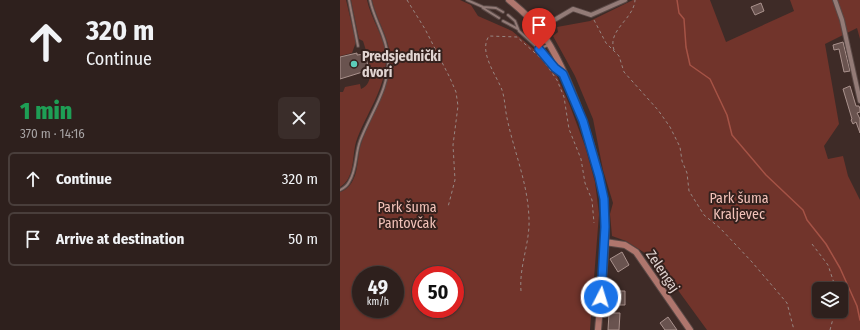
<!DOCTYPE html>
<html lang="en">
<head>
<meta charset="utf-8">
<style>
  :root { --surface:#2e201d; --page:#3a2d2a; --text:#f1f3f6; --muted:#a7a3a4; --line:#493e3b }
  body { margin:0; font-family:"Fira Sans Condensed",sans-serif; background:var(--page); color:var(--text); height:100vh; display:flex; flex-direction:column; font-size:15px; white-space:nowrap }
  * { box-sizing:border-box; margin:0 }
  p { font-size:13px; color:var(--muted) }
  .icon { flex:none; width:22px; height:22px; fill:none; stroke:currentColor; stroke-width:2; stroke-linecap:round; stroke-linejoin:round }
  .map { position:relative; flex:1; overflow:hidden }
  .details { display:flex; flex-direction:column; background:var(--surface); width:340px }
  .details>* { flex:none }
  .guide { background:#2e201d; color:var(--text); overflow:hidden }
  .controls { position:absolute; left:472px; top:282px; display:grid; gap:8px }
  .controls a { display:grid; place-items:center; width:36px; height:36px; border-radius:6px; background:var(--surface); box-shadow:0 1px 3px #0004,0 0 0 1px var(--line); font-size:20px }
  .speed { position:absolute; left:12px; top:266px; display:flex; gap:8px; font-size:20px; font-weight:700; text-align:center }
  .speed>* { display:grid; place-content:center; width:52px; height:52px; border-radius:50%; background:var(--surface); box-shadow:0 1px 3px #0004,0 0 0 1px var(--line); line-height:1 }
  .speed small { font-size:10px; font-weight:400 }
  .speed .limit { border:6px solid #d22; background:#fff; color:#111 }
  .pin { position:absolute; display:grid; place-items:center; width:34px; height:34px; color:#fff; margin:-41px -17px; border-radius:50% 50% 50% 0; rotate:-45deg; box-shadow:0 0 4px #0007 }
  .pin .icon { rotate:45deg }
  .me { position:absolute; width:44px; margin:-22px; rotate:5deg; stroke-linejoin:round; filter:drop-shadow(0 0 3px #0008) }
  .turn { display:flex; align-items:center; gap:14px; height:84px; padding:0 20px; font-size:18px }
  .turn .icon { width:52px; height:52px; stroke-width:2.5 }
  .turn b { display:block; font-size:28px; line-height:34px }
  .round { display:grid; place-items:center; flex:none; width:42px; height:42px; border-radius:6px; background:var(--page) }
  .overview { display:flex; align-items:center; justify-content:space-between; height:68px; padding:0 20px }
  h1 { font-size:24px; font-weight:800; line-height:30px; color:#1e9e55 }
  ul { padding:0; list-style:none }
  li { display:flex; align-items:center; gap:12px; height:54px; margin:0 8px 6px; padding:0 12px; border:2px solid var(--line); border-radius:6px }
  li div { flex:1 }
  li b { display:block; font-size:15px }
  li em { font-style:normal }
  main { display:flex; flex:1; min-height:0 }
  .map>svg:first-child { display:block }
</style>
</head>
<body>
<main>
<section class="details">
<div class="guide">
<div class="turn"><svg class="icon" aria-label="ahead" viewBox="0 0 24 24"><path d="M12 20V5M6 11l6-6 6 6"/></svg><div><b>320 m</b>Continue</div></div>
</div>
<div class="overview"><div><h1>1 min</h1><p>370 m · 14:16</p></div><a class="round"><svg class="icon" aria-label="close" viewBox="0 0 24 24"><path d="M6 6l12 12M18 6L6 18"/></svg></a></div>
<ul>
<li><svg class="icon" aria-label="ahead" viewBox="0 0 24 24"><path d="M12 20V5M6 11l6-6 6 6"/></svg><div><b>Continue</b></div><em>320 m</em></li>
<li><svg class="icon" aria-label="arrive" viewBox="0 0 24 24"><path d="M6 21V4h12l-3 4 3 4H6"/></svg><div><b>Arrive at destination</b></div><em>50 m</em></li>
</ul>
</section>
<div class="map">
<svg width="520" height="330" viewBox="0 0 520 330">
  <rect width="100%" height="100%" fill="#3e2b27"/>
  <!-- green -->
  <path fill="#71342b" fill-rule="evenodd" d="M0 0H6L16 42 12 53 0 56Z
    M11 0H27C31 19 44 36 46 55 47 88 26 113 16 142 12 156 15 179 0 187V92H3L5 87 20 84 21 89C38 82 27 54 23 41L19 39Z
    M32 0H120L131 5 138 16 172 31 196 51 216 74 230 106 245 146 255 182 259 214 250 330H0V192C6 190 10 186 13 180 19 169 17 153 22 141 32 113 50 89 50 58 50 39 36 19 32 0ZM21 275H55V309H21ZM81 275H115V309H81Z
    M293 0H370L386 42 454 11 450 0H520V39L517 28 485 44 499 124 484 146 488 159 503 156 508 176 520 200V330H367L316 260 286 241 272 236 270 214 273 203 263 170 253 119 235 76 213 36 218 32 217 27 250 21ZM479 289H501V311H479Z"/>
  <g fill="none" stroke-linecap="round" stroke-linejoin="round">
    <!-- stream -->
    <path stroke="#a65346" stroke-width="1.5" d="M337 0 339 13 344 19 346 47 350 65 370 79 387 115 392 135 426 175 463 210 467 220 486 244 500 268 517 306 520 320"/>
  </g>
  <!-- building -->
  <path fill="#69534f" stroke="#aa928d" d="M421 3 424 11 415 15 411 7Z
    M503 42 510 71 504 72 499 49 494 50 493 45Z
    M17 53V55L25 54 29 70 0 79V57Z
    M510 86 516 106H519L520 109V112L517 113 520 119V133L516 122 513 124 511 120 512 119 503 89Z
    M282 252 289 265 278 272 270 259Z
    M274 291H285V305H273Z
    M269 313H280L279 330H268Z
    M328 317 337 330H325L320 323Z"/>
  <g fill="none" stroke-linecap="round" stroke-linejoin="round">
    <defs>
      <path id="lane" d="M9 0 18 46
        M127 0 143 7 156 8 163 12
        M143 8 159 18
        M168 15 175 21 179 31 199 49 208 45
        M163 21 178 29
        M199 49 221 72
        M0 190C4 188 7 186 9 182 17 170 15 154 20 141 30 114 50 88 48 58 47 37 34 20 30 0"/>
      <path id="street" d="M495 0 502 20 520 101
        M199 29 233 9 251 15 285 0"/>
      <path id="secondary" d="M169 0C180 9 191 18 200 30 229 70 261 162 265 212 268 251 261 291 258 330
        M265 242 285 245 296 252 350 330"/>
    </defs>
    <!-- lane casing -->
    <use href="#lane" stroke="#5a4946" stroke-width="4"/>
    <!-- street casing -->
    <use href="#street" stroke="#5a4946" stroke-width="6"/>
    <!-- secondary casing -->
    <use href="#secondary" stroke="#5a4946" stroke-width="8"/>
    <!-- path -->
    <path stroke="#978783" stroke-width="1" stroke-dasharray="3 3" stroke-linecap="butt" d="M67 0 85 29 110 78 116 92 118 106 113 145 115 180 108 207
      M254 20 266 43 279 56 284 72 318 110 330 127 340 147 342 161 347 173 349 191 364 215 380 228 412 262 447 303 454 330
      M274 50C267 30 294 19 295 0
      M472 244 488 265 496 289
      M181 291C179 266 190 243 189 219 188 183 174 152 167 118 165 109 165 99 162 90 157 76 138 52 149 36L177 37 203 60 217 80 224 97 229 129 241 159 245 183 252 200 254 223
      M490 330 495 311"/>
    <!-- lane -->
    <use href="#lane" stroke="#937b77" stroke-width="2"/>
    <!-- street -->
    <use href="#street" stroke="#937b77" stroke-width="4"/>
    <!-- secondary -->
    <use href="#secondary" stroke="#af766d" stroke-width="6"/>
  </g>
  <g fill="none" stroke-linecap="round" stroke-linejoin="round">
    <defs>
      <path id="route" d="M199 49 215 68 223 74 243 121 259 176 264 199 265 227 261 297"/>
    </defs>
    <!-- route casing -->
    <use href="#route" stroke="#114b97" stroke-width="10"/>
    <!-- route -->
    <use href="#route" stroke="#1a73e8" stroke-width="7"/>
  </g>
  <!-- markers -->
  <circle fill="#5cceba" stroke="#34211d" stroke-width="1.5" cx="14" cy="64" r="4"/>
  <g text-anchor="middle" stroke-width="4" stroke-linejoin="round" paint-order="stroke">
    <!-- poi labels -->
    <g font-size="14" font-weight="bold" fill="#e1d4d1" stroke="#34211d" text-anchor="start">
      <text x="22" y="61">Predsjednički<tspan x="22" dy="16">dvori</tspan></text>
    </g>
    <!-- park labels -->
    <g font-size="14" fill="#f3c3ba" stroke="#34211d">
      <text x="399" y="203">Park šuma<tspan x="399" dy="16">Kraljevec</tspan></text>
      <text x="67" y="212">Park šuma<tspan x="67" dy="16">Pantovčak</tspan></text>
    </g>
    <!-- street labels -->
    <g font-size="14" fill="#e1d4d1" stroke="#34211d">
      <text transform="translate(323 271) rotate(56)" y="5">Zelengaj</text>
    </g>
  </g>
</svg>
<div class="controls">
<a><svg class="icon" aria-label="layers" viewBox="0 0 24 24"><path d="M12 4l9 5-9 5-9-5zM3 14l9 5 9-5"/></svg></a>
</div>
<div class="speed"><div>49<small>km/h</small></div><div class="limit">50</div></div>
<div class="pin" style="left:199px;top:49px;background:#d93025"><svg class="icon" aria-label="arrive" viewBox="0 0 24 24"><path d="M6 21V4h12l-3 4 3 4H6"/></svg></div>
<svg class="me" style="left:261px;top:297px" viewBox="-20 -20 40 40"><circle r="17" fill="#1a73e8" stroke="#fff" stroke-width="3"/><path d="M0-11L8 9 0 5-8 9z" fill="#fff"/></svg>
</div>
</main>
</body>
</html>
